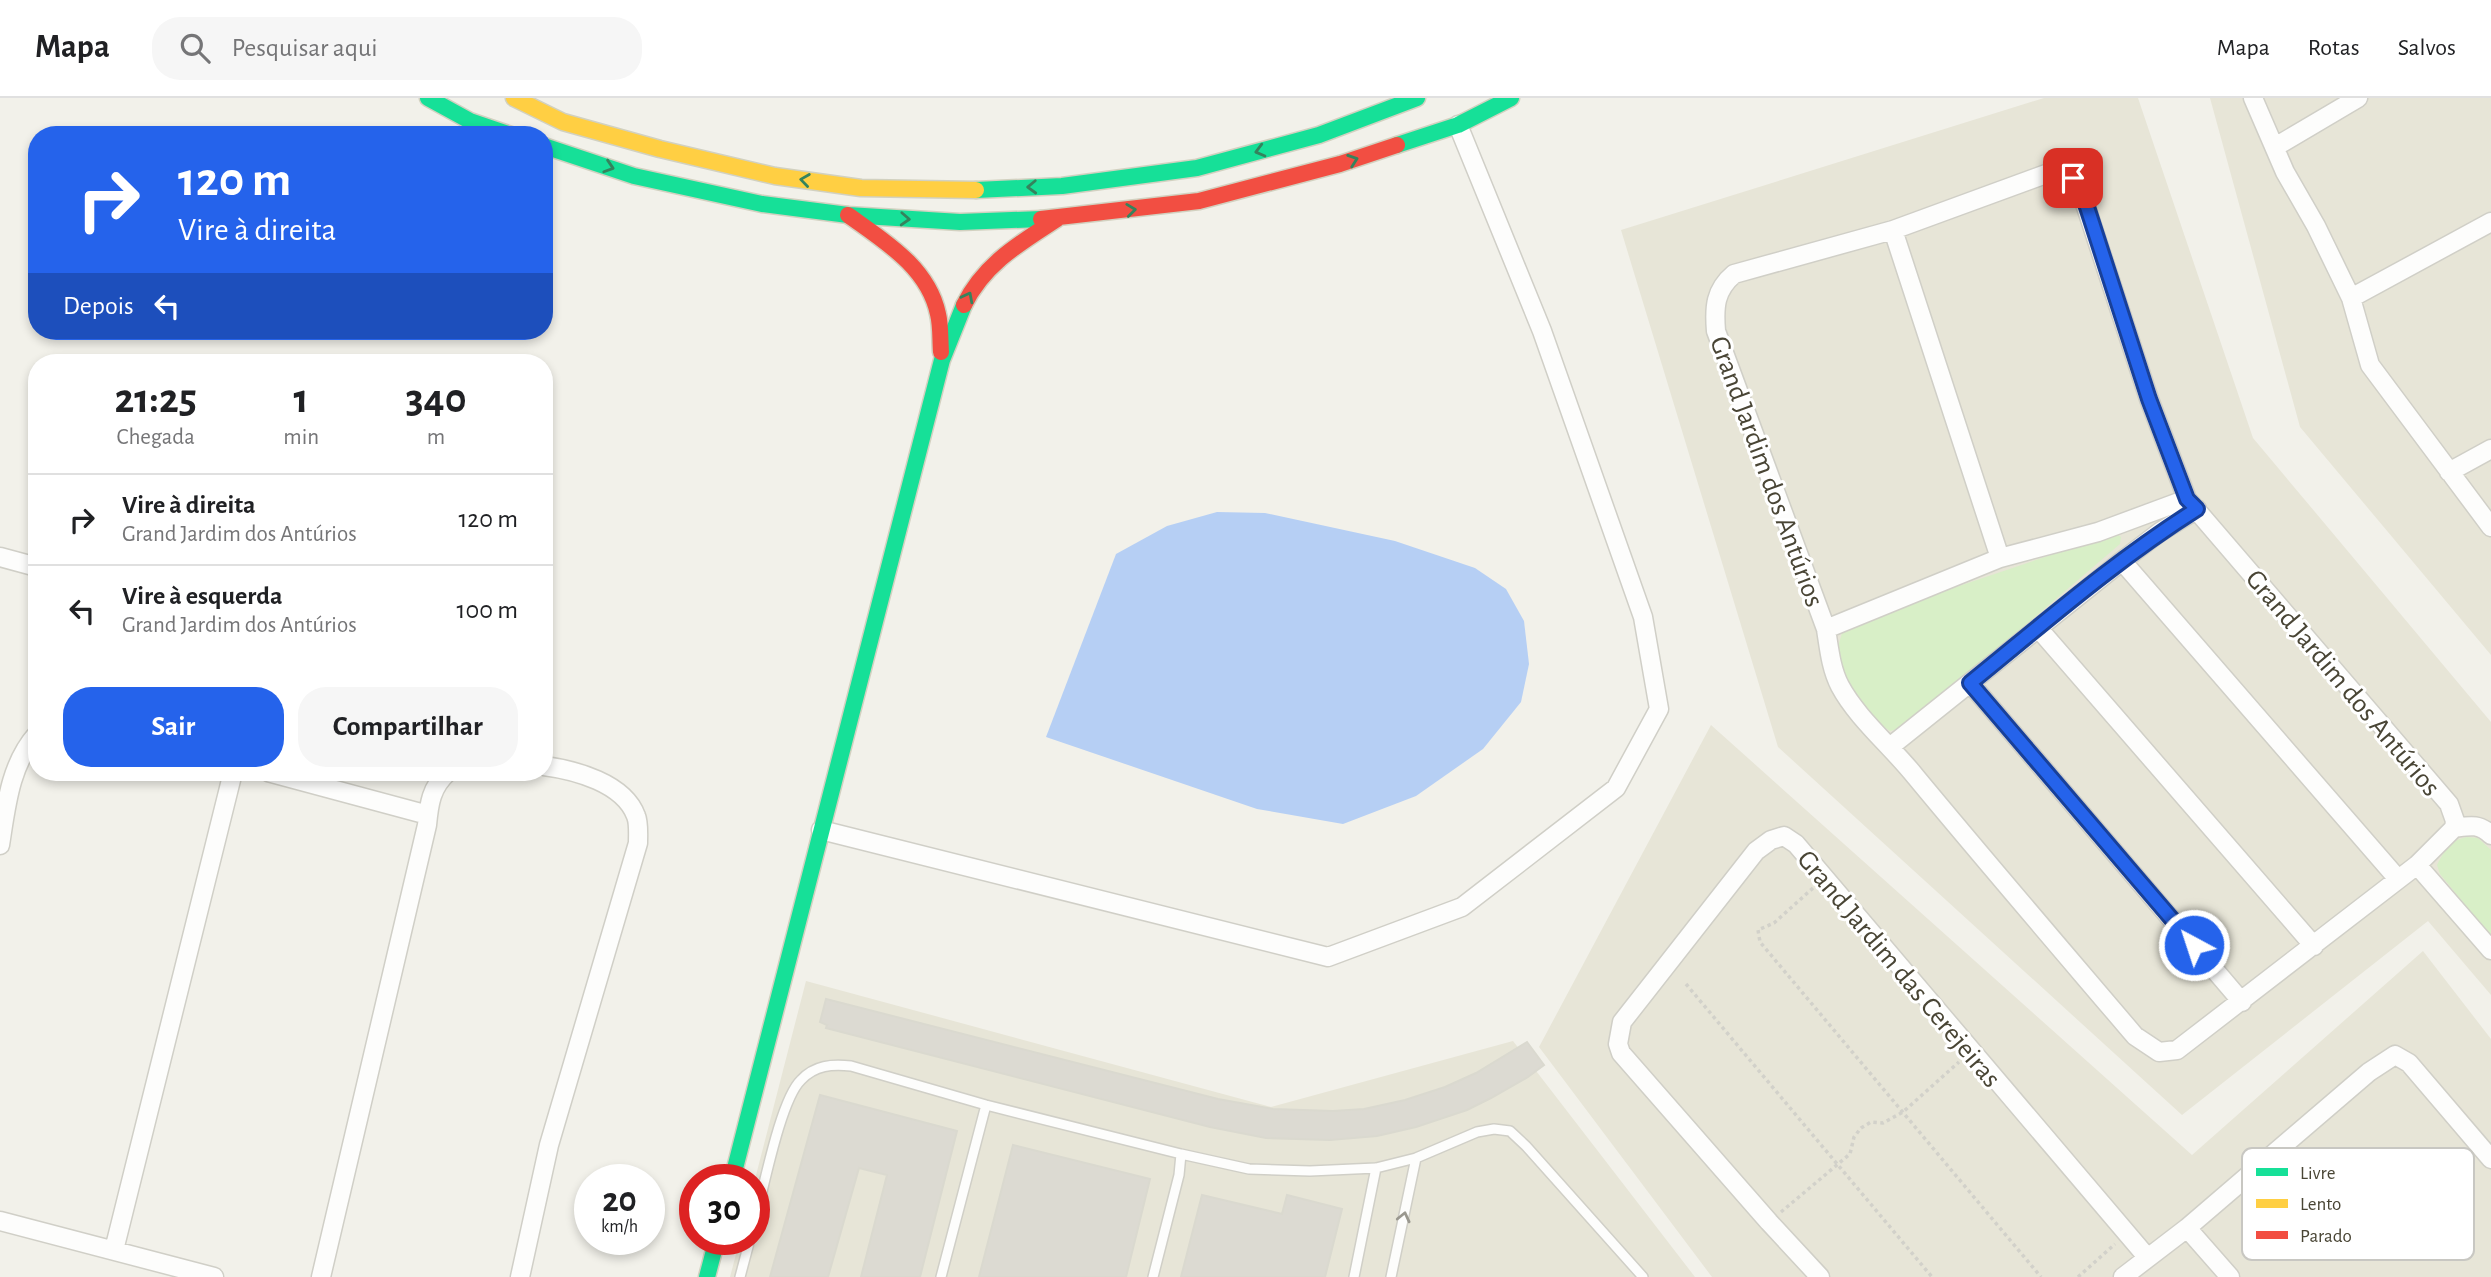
<!DOCTYPE html>
<html lang="pt">
<head>
<meta charset="utf-8">
<style>
  :root { --surface:#fff; --page:#f6f6f6; --text:#202124; --muted:#757577; --line:#e0e0e0; --accent:#2563eb }
  body { margin:0; font-family:"Alegreya Sans",sans-serif; background:var(--page); color:var(--text); height:100vh; display:flex; flex-direction:column; font-size:26px; white-space:nowrap }
  * { box-sizing:border-box; margin:0 }
  p { font-size:23px; color:var(--muted) }
  .icon { flex:none; width:38px; height:38px; fill:none; stroke:currentColor; stroke-width:2; stroke-linecap:round; stroke-linejoin:round }
  .map { position:relative; flex:1; overflow:hidden }
  .details { position:absolute; left:28px; top:256px; width:525px; height:427px; display:flex; flex-direction:column; background:var(--surface); border-radius:28px; box-shadow:0 4px 10px #0003 }
  .details>* { flex:none }
  .guide { position:absolute; left:28px; top:28px; width:525px; height:214px; border-radius:28px; box-shadow:0 4px 10px #0003; background:#2563eb; color:#fff; overflow:hidden }
  .speed { position:absolute; left:574px; top:1066px; display:flex; gap:14px; font-size:35px; font-weight:700; text-align:center }
  .speed>* { display:grid; place-content:center; width:91px; height:91px; border-radius:50%; background:var(--surface); box-shadow:0 4px 10px #0003; line-height:1 }
  .speed small { font-size:18px; font-weight:400 }
  .speed .limit { border:10px solid #d22; background:#fff; color:#111 }
  .pin { position:absolute; display:grid; place-items:center; width:60px; height:60px; color:#fff; margin:-30px; border-radius:14px; box-shadow:0 4px 10px #0006 }
  .me { position:absolute; width:77px; margin:-38px; rotate:320deg; stroke-linejoin:round; filter:drop-shadow(0 0 5px #0008) }
  .turn { display:flex; align-items:center; gap:24px; height:147px; padding:0 35px; font-size:32px }
  .turn .icon { width:91px; height:91px; stroke-width:2.5 }
  .turn b { display:block; font-size:49px; line-height:60px }
  .then { display:flex; align-items:center; height:66px; padding:0 35px; background:#0003; gap:14px; font-size:26px }
  .eta { display:flex; justify-content:space-evenly; align-items:center; height:119px; text-align:center }
  .eta b { font-size:42px; font-weight:600; line-height:49px }
  .button { display:flex; gap:14px; margin-top:auto; padding:14px 35px }
  .button a { flex:1; height:80px; border-radius:28px; background:var(--accent); color:#fff; font-size:28px; font-weight:600; line-height:80px; text-align:center }
  .button a+a { background:var(--page); color:var(--text) }
  ul { padding:0; list-style:none }
  li { display:flex; align-items:center; gap:21px; height:91px; padding:0 35px; border-top:2px solid var(--line) }
  li div { flex:1 }
  li b { display:block; font-size:26px }
  li em { font-style:normal }
  header { display:flex; align-items:center; gap:42px; box-sizing:border-box; height:98px; padding:0 35px; background:var(--surface); border-bottom:2px solid var(--line) }
  header strong { font-size:33px }
  nav { display:flex; gap:38px; margin-inline-start:auto; font-size:24px }
  .search { width:490px; height:63px; background:var(--page); display:flex; align-items:center; gap:18px; box-sizing:border-box; padding:0 24px; border-radius:28px; color:var(--muted); font-size:26px }
  .map>svg:first-child { display:block }
</style>
</head>
<body>
<header>
<strong>Mapa</strong>
<div class="search"><svg class="icon" aria-label="search" viewBox="0 0 24 24"><circle cx="10" cy="10" r="6"/><path d="M15 15l6 6"/></svg>Pesquisar aqui</div>
<nav><a>Mapa</a><a>Rotas</a><a>Salvos</a></nav>
</header>
<div class="map">
<svg width="2491" height="1179" viewBox="0 0 2491 1179">
  <rect width="100%" height="100%" fill="#f2f1ea"/>
  <!-- residential -->
  <path fill="#e7e5d7" d="M2044 0H2138L2253 340 2491 624V897L2428 823 2182 1017 1778 649 1621 132Z
    M2210 0H2491V557L2300 329Z
    M1711 627 2192 1057 2423 853 2491 941V1179H1712L1539 949Z
    M806 883 1271 1009 1513 943 1695 1179H730L740 1141H754V1085Z"/>
  <!-- green -->
  <path fill="#d8efc7" d="M2116 435 2121 439 2120 446 1908 628 1890 633 1878 625 1846 588 1837 552 1842 535 1855 523Z
    M2467 739 2478 740 2491 752V839L2440 776 2437 767C2446 751 2448 743 2467 739Z"/>
  <!-- water -->
  <path fill="#b6cff4" d="M1217 414 1265 415 1395 443 1475 470 1506 491 1524 523 1529 566 1521 604 1483 651 1416 698 1343 726 1257 711 1046 639 1116 456 1167 428Z"/>
  <!-- building -->
  <path fill="#dcdad2" stroke="#dad9cf" stroke-width="2" d="M826 901 1218 1001 1273 1011 1333 1013 1364 1011 1405 1002 1445 989 1476 975 1527 944 1544 967 1528 979 1491 1000 1467 1012 1416 1029 1377 1038 1330 1042 1266 1040 1210 1029 826 930 827 927 820 924Z
    M820 997 957 1033 920 1179H861L887 1077 859 1070 828 1179H770Z
    M1013 1047 1150 1081 1126 1179H979Z
    M1202 1097 1282 1116 1287 1097 1342 1111 1325 1179H1181Z"/>
  <g fill="none" stroke-linecap="round" stroke-linejoin="round">
    <defs>
      <path id="lane" d="M754 1126C763 1094 780 1002 801 982 815 967 832 966 851 968L986 1007 1181 1056 1249 1071 1310 1073 1376 1070 1416 1060 1477 1034 1494 1031 1510 1033 1526 1048 1643 1179
        M740 1179 750 1141
        M941 1179 986 1007
        M1153 1179 1179 1077 1181 1056
        M1354 1179 1376 1070
        M1391 1179 1416 1060"/>
      <path id="street" d="M2253 0 2285 74 2316 128 2351 200 2370 267 2491 429
        M2275 49 2358 0
        M1893 132 2000 460
        M2351 200 2491 124
        M2449 374 2491 351
        M0 459 37 469
        M2122 463 2398 781
        M2038 530 2314 848
        M1826 531 2000 460 2098 434 2187 401
        M1970 585 2242 904
        M1891 648 2122 463 2160 434 2197 411
        M268 674 428 717
        M2454 730 2455 723 2449 706 2187 401 2149 301 2086 109C2077 84 2075 73 2046 76L1893 132 1734 176C1715 192 1714 209 1716 233L1826 531C1829 550 1831 571 1840 588 1857 620 1892 649 1915 678 1987 765 2061 851 2135 938L2159 954 2177 952 2417 767 2491 852
        M2454 730C2469 728 2479 725 2491 737
        M821 732 1328 859 1462 809 1616 690 1659 611 1643 519 1542 233 1458 27
        M0 747C6 709 10 666 37 636
        M2417 767 2454 730
        M0 1123 214 1179
        M2187 1130 2230 1179
        M114 1152 233 674
        M321 1179 427 727C429 706 431 689 448 674
        M520 1179 549 1047 638 745C638 737 639 725 636 718 624 685 575 672 544 668
        M1820 1179 1769 1124 1621 955 1618 946 1622 924 1756 753 1771 742 1784 738 1796 746 2147 1159
        M2123 1179 2187 1130 2369 974 2395 957 2409 965 2491 1061"/>
      <path id="fast" d="M428 0 470 23 511 37
        M1397 47 1458 27 1511 0
        M544 48 634 78 762 106 848 117 960 124 1041 121
        M976 92 1062 88 1197 70 1319 37 1417 0
        M732 1082 942 262 964 207
        M707 1179 717 1141"/>
      <path id="slow" d="M514 0 563 24 660 51 775 78 861 90 976 92"/>
      <path id="jam" d="M848 117C884 143 928 169 938 216 941 228 940 241 941 254
        M1041 121 1199 103 1340 66 1397 47
        M964 207C984 166 1020 145 1057 121"/>
    </defs>
    <!-- lane casing -->
    <use href="#lane" stroke="#d0cfc7" stroke-width="12"/>
    <!-- street casing -->
    <use href="#street" stroke="#d0cfc7" stroke-width="21"/>
    <!-- fast casing -->
    <use href="#fast" stroke="#d2d1c0" stroke-width="19"/>
    <!-- slow casing -->
    <use href="#slow" stroke="#d2d1c0" stroke-width="19"/>
    <!-- jam casing -->
    <use href="#jam" stroke="#d2d1c0" stroke-width="19"/>
    <!-- path -->
    <path stroke="#d2d1ca" stroke-width="3.5" stroke-dasharray="3.5 3.5" stroke-linecap="butt" d="M1813 790 1774 825 1758 832 1760 844 2041 1179
      M1686 886 1932 1179
      M1781 1114 1850 1056 1854 1039 1861 1030 1871 1024 1883 1025 1903 1014 1959 964
      M2078 1179 2115 1146"/>
    <!-- lane -->
    <use href="#lane" stroke="#fdfdfc" stroke-width="9"/>
    <!-- street -->
    <use href="#street" stroke="#fdfdfc" stroke-width="18"/>
    <!-- fast -->
    <use href="#fast" stroke="#16e098" stroke-width="16"/>
    <!-- slow -->
    <use href="#slow" stroke="#ffcf43" stroke-width="16"/>
    <!-- jam -->
    <use href="#jam" stroke="#f24e42" stroke-width="16"/>
  </g>
  <!-- one-way arrows -->
  <defs><path id="oneway-chevron" d="M-2-3.5L2.5 0L-2 3.5" fill="none" stroke-width="1.6" stroke-linecap="round" stroke-linejoin="round" transform="scale(1.75)"/></defs>
  <g stroke="#35835d">
    <use href="#oneway-chevron" transform="translate(1260 53) rotate(165)"/>
    <use href="#oneway-chevron" transform="translate(1353 62) rotate(-19)"/>
    <use href="#oneway-chevron" transform="translate(609 69) rotate(18)"/>
    <use href="#oneway-chevron" transform="translate(805 82) rotate(-172)"/>
    <use href="#oneway-chevron" transform="translate(1032 89) rotate(178)"/>
    <use href="#oneway-chevron" transform="translate(1131 112) rotate(-7)"/>
    <use href="#oneway-chevron" transform="translate(905 121) rotate(3)"/>
    <use href="#oneway-chevron" transform="translate(968 199) rotate(-63)"/>
  </g>
  <use stroke="#9a988f" href="#oneway-chevron" transform="translate(1404 1119) rotate(-77)"/>
  <g fill="none" stroke-linecap="round" stroke-linejoin="round">
    <defs>
      <path id="route" d="M2073 80 2078 88 2087 109 2149 301 2187 401 2197 411C2116 462 2044 525 1970 585L2194 847"/>
    </defs>
    <!-- route casing -->
    <use href="#route" stroke="#184099" stroke-width="18"/>
    <!-- route -->
    <use href="#route" stroke="#2563eb" stroke-width="12"/>
  </g>
  <g text-anchor="middle" stroke-width="6" stroke-linejoin="round" paint-order="stroke">
    <!-- street labels -->
    <g font-size="28" fill="#494535" stroke="#fff">
      <text transform="translate(1768 373) rotate(70)" y="10">Grand Jardim dos Antúrios</text>
      <text transform="translate(2344 584) rotate(50)" y="10">Grand Jardim dos Antúrios</text>
      <text transform="translate(1900 870) rotate(50)" y="10">Grand Jardim das Cerejeiras</text>
    </g>
  </g>
  <!-- legend -->
  <rect x="2242" y="1050" width="232" height="112" rx="10" fill="#fff" stroke="#c8c7c2" stroke-width="2"/>
  <rect x="2256" y="1070" width="32" height="8" fill="#16e098"/>
  <rect x="2256" y="1101" width="32" height="9" fill="#ffcf43"/>
  <rect x="2256" y="1133" width="32" height="8" fill="#f24e42"/>
  <g font-size="19" fill="#494535">
    <text x="2300" y="1081">Livre</text>
    <text x="2300" y="1112">Lento</text>
    <text x="2300" y="1144">Parado</text>
  </g>
</svg>
<div class="speed"><div>20<small>km/h</small></div><div class="limit">30</div></div>
<div class="pin" style="left:2073px;top:80px;background:#d93025"><svg class="icon" aria-label="arrive" viewBox="0 0 24 24"><path d="M6 21V4h12l-3 4 3 4H6"/></svg></div>
<svg class="me" style="left:2194px;top:847px" viewBox="-20 -20 40 40"><circle r="17" fill="#2563eb" stroke="#fff" stroke-width="3"/><path d="M0-11L8 9 0 5-8 9z" fill="#fff"/></svg>
<div class="guide">
<div class="turn"><svg class="icon" aria-label="right" viewBox="0 0 24 24"><path d="M7 20v-9h11M14 6l5 5-5 5"/></svg><div><b>120 m</b>Vire à direita</div></div>
<div class="then">Depois<svg class="icon" aria-label="left" viewBox="0 0 24 24"><path d="M17 20v-9H6M10 6l-5 5 5 5"/></svg></div>
</div>
<section class="details">
<div class="eta">
<div><b>21:25</b><p>Chegada</p></div>
<div><b>1</b><p>min</p></div>
<div><b>340</b><p>m</p></div>
</div>
<ul>
<li><svg class="icon" aria-label="right" viewBox="0 0 24 24"><path d="M7 20v-9h11M14 6l5 5-5 5"/></svg><div><b>Vire à direita</b><p>Grand Jardim dos Antúrios</p></div><em>120 m</em></li>
<li><svg class="icon" aria-label="left" viewBox="0 0 24 24"><path d="M17 20v-9H6M10 6l-5 5 5 5"/></svg><div><b>Vire à esquerda</b><p>Grand Jardim dos Antúrios</p></div><em>100 m</em></li>
</ul>
<div class="button"><a>Sair</a><a>Compartilhar</a></div>
</section>
</div>
</body>
</html>
